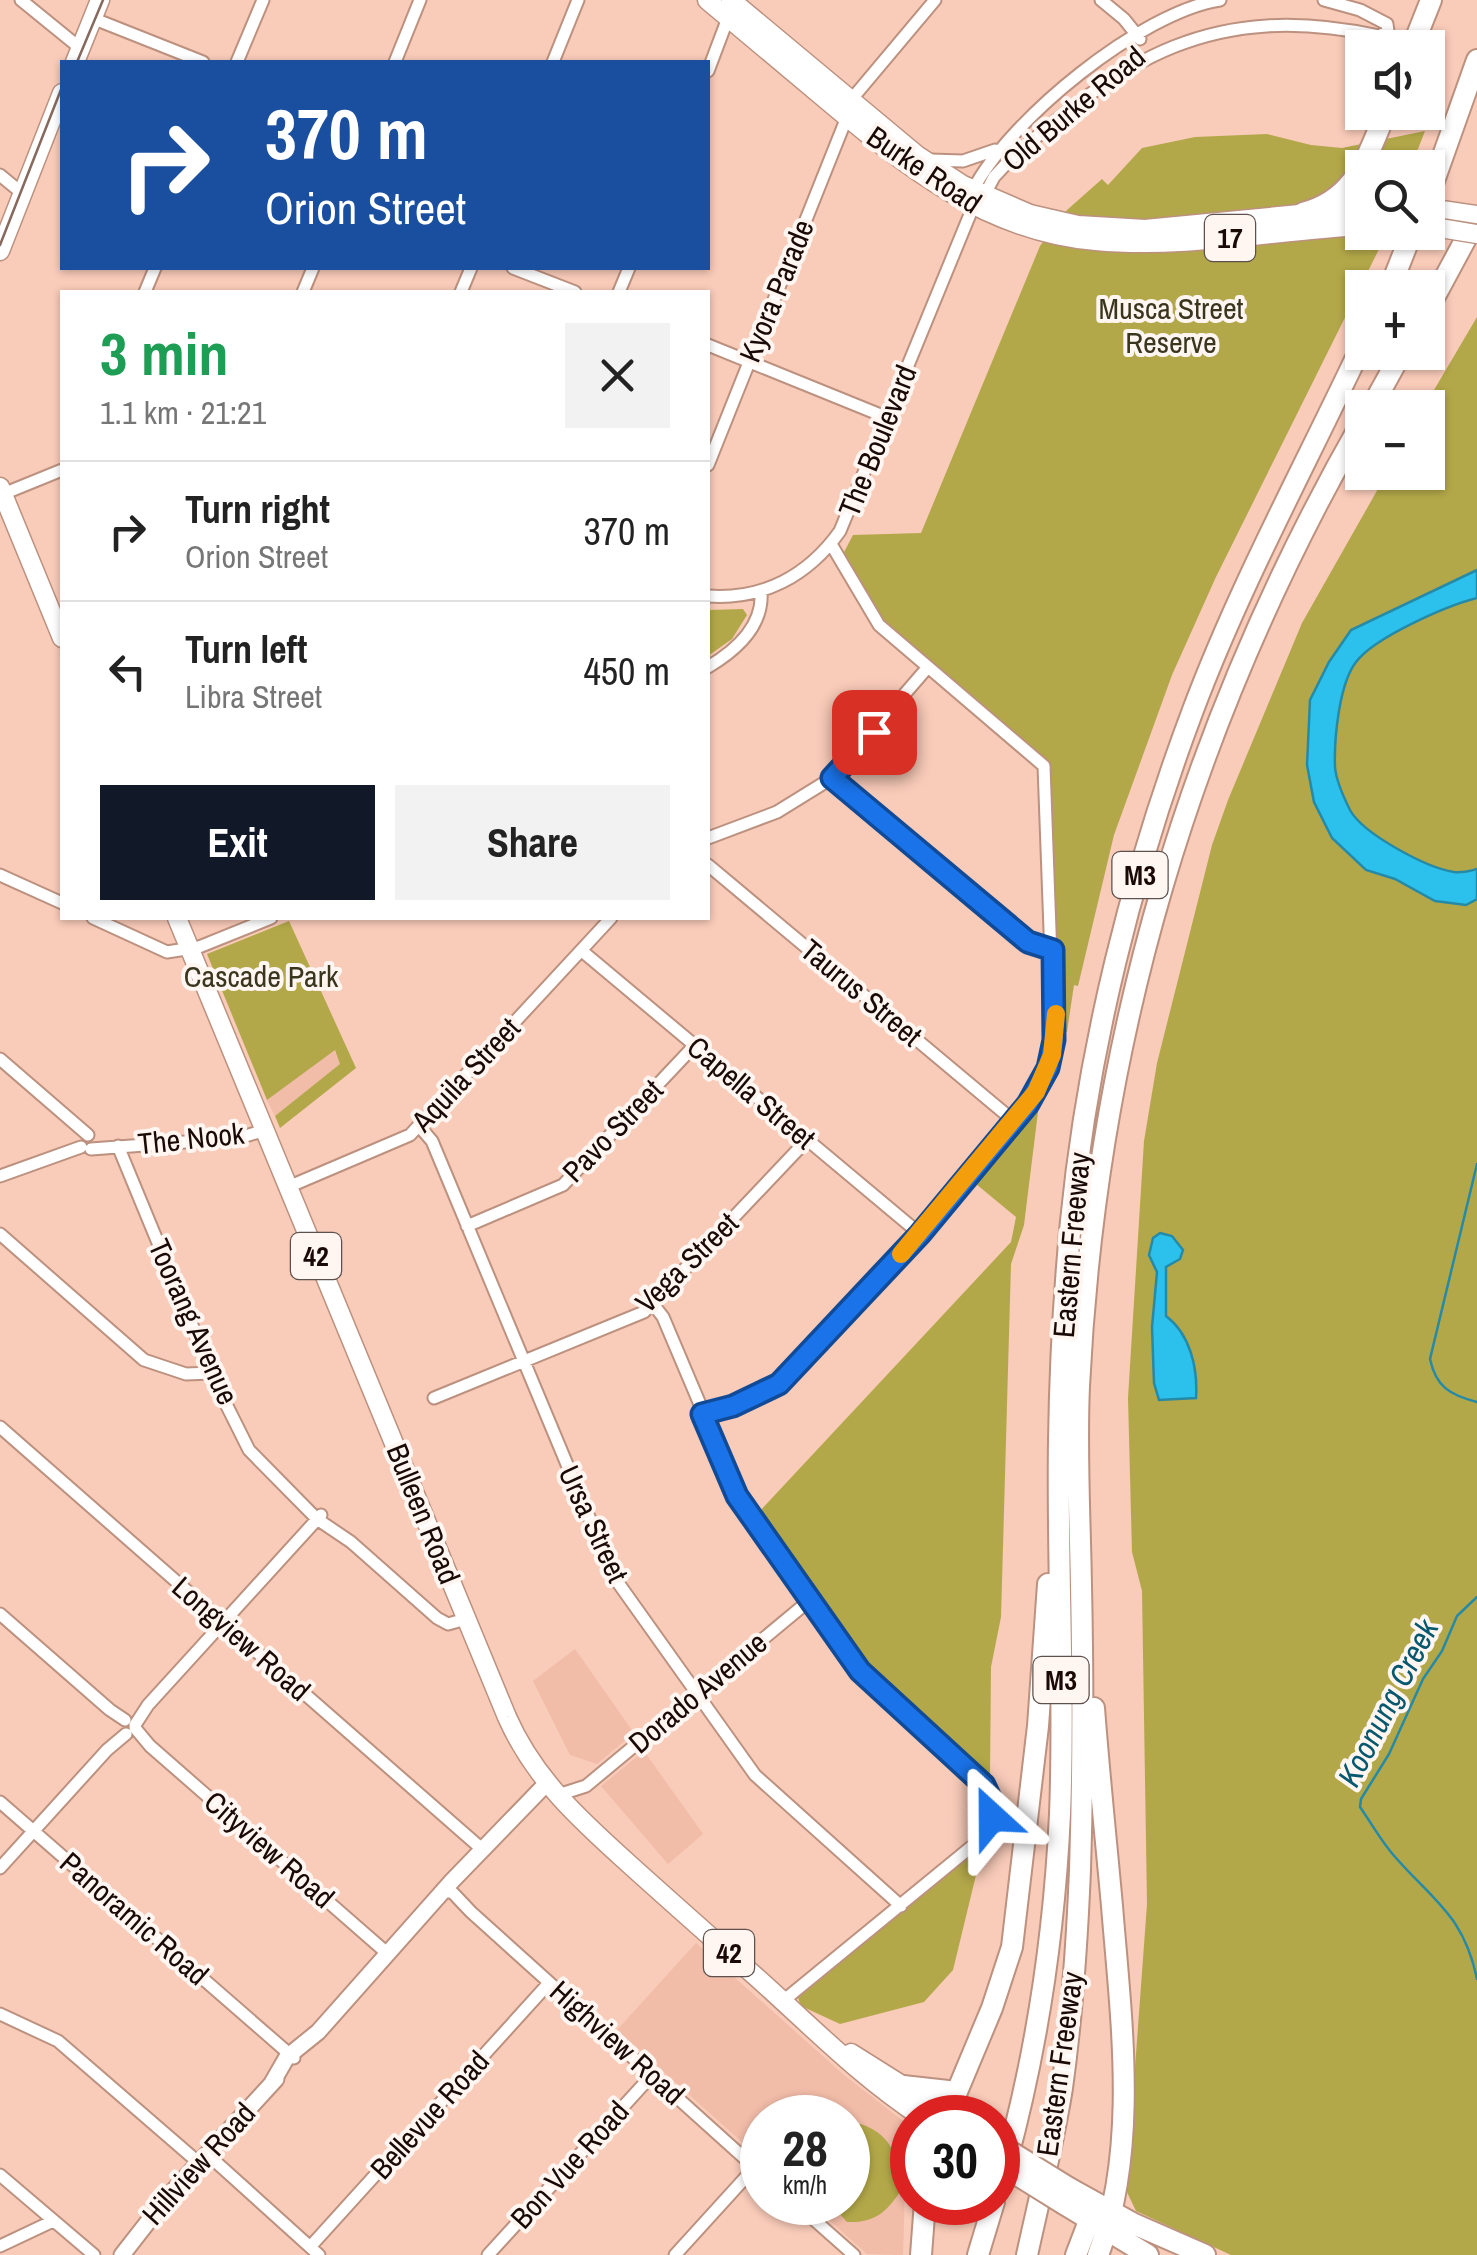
<!DOCTYPE html>
<html lang="en">
<head>
<meta charset="utf-8">
<style>
  :root { --surface:#fff; --page:#f2f2f2; --text:#222; --muted:#767676; --line:#e0e0e0; --accent:#111827 }
  body { margin:0; font-family:"Archivo Narrow",sans-serif; background:var(--page); color:var(--text); height:100vh; display:flex; flex-direction:column; font-size:38px; white-space:nowrap }
  * { box-sizing:border-box; margin:0 }
  p { font-size:32px; color:var(--muted) }
  .icon { flex:none; width:55px; height:55px; fill:none; stroke:currentColor; stroke-width:2; stroke-linecap:round; stroke-linejoin:round }
  .map { position:relative; flex:1; overflow:hidden }
  .panel { position:absolute; left:60px; top:290px; width:650px; height:630px; display:flex; flex-direction:column; background:var(--surface); border-radius:0px; box-shadow:0 2px 8px #0004 }
  .panel>* { flex:none }
  .top-card { position:absolute; left:60px; top:60px; width:650px; height:210px; border-radius:0px; box-shadow:0 2px 8px #0004; background:#1a4fa0; color:#fff; overflow:hidden }
  .buttons { position:absolute; left:1345px; top:30px; display:grid; gap:20px }
  .buttons a { display:grid; place-items:center; width:100px; height:100px; border-radius:0px; background:var(--surface); box-shadow:0 2px 8px #0004; font-size:50px }
  .speed { position:absolute; left:740px; top:2095px; display:flex; gap:20px; font-size:50px; font-weight:700; text-align:center }
  .speed>* { display:grid; place-content:center; width:130px; height:130px; border-radius:50%; background:var(--surface); box-shadow:0 2px 8px #0004; line-height:1 }
  .speed small { font-size:25px; font-weight:400 }
  .speed .limit { border:15px solid #d22; background:#fff; color:#111 }
  .pin { position:absolute; display:grid; place-items:center; width:85px; height:85px; color:#fff; margin:-42px; border-radius:20px; box-shadow:0 5px 15px #0006 }
  .me { position:absolute; width:110px; margin:-55px; rotate:336deg; stroke-linejoin:round; filter:drop-shadow(0 0 8px #0008) }
  .turn { display:flex; align-items:center; gap:35px; height:210px; padding:0 40px; font-size:45px }
  .turn .icon { width:130px; height:130px; stroke-width:2.5 }
  .turn b { display:block; font-size:70px; line-height:85px }
  .round { display:grid; place-items:center; flex:none; width:105px; height:105px; border-radius:0px; background:var(--page) }
  .overview { display:flex; align-items:center; justify-content:space-between; height:170px; padding:0 40px }
  h1 { font-size:60px; font-weight:700; line-height:75px; color:#1e9e55 }
  .cta { display:flex; gap:20px; margin-top:auto; padding:20px 40px }
  .cta a { flex:1; height:115px; border-radius:0px; background:var(--accent); color:#fff; font-size:40px; font-weight:700; line-height:115px; text-align:center }
  .cta a+a { background:var(--page); color:var(--text) }
  ul { padding:0; list-style:none }
  li { display:flex; align-items:center; gap:30px; height:140px; padding:0 40px; border-top:2px solid var(--line) }
  li div { flex:1 }
  li b { display:block; font-size:38px }
  li em { font-style:normal }
  .map>svg:first-child { display:block }
</style>
</head>
<body>
<div class="map">
<svg width="1477" height="2255" viewBox="0 0 1477 2255">
  <rect width="100%" height="100%" fill="#f9cbb9"/>
  <!-- built -->
  <path fill="#f1bca8" d="M334 1049 341 1064 275 1116 267 1100Z
    M575 1649 634 1733 597 1764 570 1755 533 1681Z
    M644 1751 703 1834 668 1864 601 1786Z
    M696 1943 844 2075 907 2124 903 2255 867 2254 810 2203 848 2202V2118H762V2160L617 2030Z"/>
  <!-- green -->
  <path fill="#b3a849" d="M1425 131 1411 167 1362 168V232L1387 233 1215 579 1172 675 1114 835 1078 986 1074 985 1067 1032 1060 1031 1049 764 883 622 842 556 853 535 921 533 1040 246 1067 210 1102 179 1108 185 1142 148 1195 137 1267 134 1311 145 1342 148Z
    M1477 317V570L1351 630 1314 802 1332 837 1366 870 1395 879 1435 901 1466 904 1477 899V2255H1231L1136 2211 1126 2190 1147 1904 1142 1591 1132 1552 1128 1398 1144 1141 1157 1063 1212 845 1228 800 1302 623 1387 473 1428 472V408L1424 407Z
    M1477 598V869C1470 871 1462 873 1454 872 1427 868 1363 834 1350 810 1344 798 1336 780 1335 767 1334 739 1339 684 1356 662 1375 638 1447 606 1477 598Z
    M708 610 743 609 747 615 732 639 708 656Z
    M289 921 356 1068 280 1128 275 1116 340 1064 335 1050 267 1100 207 954Z
    M1033 1108 1038 1112 1024 1225 1011 1264 1001 1617 991 1667 990 1775 873 1669 760 1511 1011 1242 1016 1217 976 1184Z
    M978 1848 987 1857 977 1871 953 1970 924 2002 840 2024 801 2006 798 1998Z
    M861 2124C896 2137 897 2159 900 2192 885 2214 873 2223 847 2222L830 2203 848 2202V2126Z"/>
  <!-- water -->
  <path fill="#2bc1ec" stroke="#268aa7" stroke-width="2.5" d="M1477 570V598C1446 606 1375 637 1356 662 1339 684 1334 739 1335 767 1336 780 1344 798 1350 810 1363 834 1427 868 1454 872 1462 873 1470 871 1477 869V899L1466 905 1435 901 1395 879 1366 870 1332 838 1314 802 1307 765 1310 700 1329 662 1351 630Z
    M1160 1233 1172 1236 1183 1250 1180 1259 1166 1267V1316C1190 1334 1198 1368 1196 1398L1159 1400 1154 1383 1152 1327 1157 1272 1149 1255 1153 1238Z"/>
  <g fill="none" stroke-linecap="round" stroke-linejoin="round">
    <!-- stream -->
    <path stroke="#268aa7" stroke-width="2.5" d="M1477 1164 1430 1359C1436 1387 1450 1395 1477 1402
      M1477 1597 1457 1616 1442 1651 1423 1679 1389 1754 1361 1799 1360 1807C1372 1824 1382 1843 1396 1858 1436 1903 1464 1917 1477 1979"/>
    <defs>
      <path id="street" d="M21 0 80 48
        M1101 0 1124 19 1140 39
        M92 18 203 62
        M237 62 263 0
        M395 62 420 0
        M553 62 578 0
        M708 71 728 18
        M851 100 935 0
        M930 160 963 161 995 150
        M0 175 23 194
        M973 190C1009 120 1141 12 1220 0
        M984 196 994 177 1007 163C1123 58 1212 0 1379 36L1388 31 1387 24 1360 10 1324 0
        M513 268 575 292
        M145 292 155 268
        M303 292 313 268
        M461 292 471 268
        M619 292 629 268
        M708 345 888 418
        M708 465 847 117
        M3 494 62 470
        M708 596C763 600 808 576 840 531L973 207
        M708 667C735 651 764 627 761 591
        M832 778 1028 942 1053 950
        M708 838 777 812 832 778 928 667
        M708 865 1015 1122
        M0 875 62 903
        M93 918 167 952 199 947 271 918
        M582 951 920 1234
        M0 1059 88 1135
        M419 1126 432 1141 614 1577 755 1775 901 1906
        M118 1146 218 1388 249 1450 317 1519 351 1542 437 1618 448 1624 466 1619
        M91 1149 239 1138 265 1130
        M0 1176 81 1147
        M288 1187 410 1135 611 918
        M467 1226 563 1185 695 1045
        M0 1234 144 1360 186 1374 212 1373
        M653 1304 663 1317 743 1506 860 1671 980 1781C995 1798 995 1820 982 1838L783 2001
        M434 1398 644 1312 807 1140
        M702 1414 733 1406 774 1388 920 1234 1028 1104 1048 1068 1054 1040 1044 766 879 625 831 544
        M0 1427 483 1850
        M0 1614 110 1710 125 1720
        M135 1725 148 1705 321 1515
        M135 1728 150 1746 388 1954
        M558 1795 586 1786 810 1600
        M0 1802 294 2058
        M0 1868 107 1750 126 1734
        M445 1891 453 1893 471 1912 762 2174
        M0 2014 58 2041 199 2163
        M207 2154 319 2255
        M0 2175 94 2255
        M794 2202 854 2255
        M0 2246 53 2221
        M310 2247 549 1983
        M488 2255 652 2075
        M675 2255 755 2167"/>
      <path id="secondary" d="M272 2083 287 2057 318 2032 452 1881 546 1784
        M122 2255 165 2200 276 2079"/>
      <path id="primary" d="M707 0C746 33 785 65 824 98 905 166 986 232 1096 241 1184 249 1274 231 1362 226
        M731 0 917 155 963 185 1030 214 1078 225 1145 229 1362 208
        M75 62 100 0
        M1428 208 1477 215
        M0 251 62 93
        M0 487 62 638
        M177 918 507 1717C536 1783 587 1826 639 1873 677 1907 715 1941 754 1975 809 2024 860 2077 923 2118
        M851 2053 948 2114"/>
      <path id="highway" d="M1412 48 1431 0
        M1362 173 1359 200 1362 211
        M1428 198 1477 60
        M1303 213C1356 199 1366 158 1386 112
        M1390 288 1412 232
        M1428 309 1477 218
        M1371 408 1402 352
        M1094 1708C1099 1774 1106 1840 1112 1906 1121 2018 1139 2149 1098 2255
        M903 2086 957 2092
        M918 2114V2118
        M946 2118 992 2008 1012 1947 1038 1726 1048 1584
        M1069 2188 1134 2224 1205 2255
        M998 2191C1034 2070 1054 1940 1060 1814 1065 1690 1057 1565 1059 1441 1060 1367 1064 1294 1071 1221 1088 1048 1132 872 1193 710 1240 585 1305 466 1362 345
        M1064 2204 1148 2255
        M921 2255 925 2202
        M978 2255 994 2202
        M1027 2255C1039 2200 1053 2144 1062 2088 1072 2016 1077 1943 1080 1870 1083 1776 1083 1680 1081 1586 1080 1520 1076 1452 1079 1386 1096 1039 1190 723 1362 422
        M1076 2255 1089 2221"/>
    </defs>
    <!-- street casing -->
    <use href="#street" stroke="#bc917f" stroke-width="15"/>
    <!-- secondary casing -->
    <use href="#secondary" stroke="#bc917f" stroke-width="19"/>
    <!-- primary casing -->
    <use href="#primary" stroke="#bc917f" stroke-width="21"/>
    <!-- highway casing -->
    <use href="#highway" stroke="#bc917f" stroke-width="24"/>
    <!-- street -->
    <use href="#street" stroke="#fff" stroke-width="11"/>
    <!-- secondary -->
    <use href="#secondary" stroke="#fff" stroke-width="15"/>
    <!-- primary -->
    <use href="#primary" stroke="#fff" stroke-width="18"/>
    <!-- highway -->
    <use href="#highway" stroke="#fff" stroke-width="20"/>
    <!-- tram -->
    <path stroke="#87695e" stroke-width="2.5" d="M77 62 103 0
      M0 245 62 87"/>
    <defs>
      <path id="primary-bridge" d="M1428 226 1477 234"/>
      <path id="highway-bridge" d="M998 2144 1069 2188
        M998 2163 1064 2204"/>
    </defs>
    <!-- primary-bridge casing -->
    <use href="#primary-bridge" stroke="#bc917f" stroke-width="21" stroke-linecap="butt"/>
    <!-- highway-bridge casing -->
    <use href="#highway-bridge" stroke="#bc917f" stroke-width="24" stroke-linecap="butt"/>
    <!-- primary-bridge -->
    <use href="#primary-bridge" stroke="#fff" stroke-width="18"/>
    <!-- highway-bridge -->
    <use href="#highway-bridge" stroke="#fff" stroke-width="20"/>
  </g>
  <g fill="none" stroke-linecap="round" stroke-linejoin="round">
    <defs>
      <path id="route" d="M874 732 832 778 1028 942 1053 950 1054 1040 1048 1068 1028 1104 920 1234 779 1384 733 1406 702 1414 737 1496 860 1671 984 1785 991 1800 992 1817"/>
    </defs>
    <!-- route casing -->
    <use href="#route" stroke="#114b97" stroke-width="25"/>
    <!-- route -->
    <use href="#route" stroke="#1a73e8" stroke-width="18"/>
    <!-- slow -->
    <path stroke="#f59e0b" stroke-width="18" d="M901 1254 1036 1092 1052 1055 1056 1014"/>
  </g>
  <g text-anchor="middle" stroke-width="8" stroke-linejoin="round" paint-order="stroke">
    <!-- shield labels -->
    <g fill="#fff5f1" stroke="#5e504c" stroke-width="2.5">
      <rect x="1205" y="215" width="50" height="46" rx="8"/>
      <rect x="1112.5" y="852" width="55" height="46" rx="8"/>
      <rect x="291" y="1233" width="50" height="46" rx="8"/>
      <rect x="1033.5" y="1657" width="55" height="46" rx="8"/>
      <rect x="704" y="1930" width="50" height="46" rx="8"/>
    </g>
    <g font-size="28" font-weight="bold" fill="#190a05">
      <text x="1230" y="248">17</text>
      <text x="1140" y="885">M3</text>
      <text x="316" y="1266">42</text>
      <text x="1061" y="1690">M3</text>
      <text x="729" y="1963">42</text>
    </g>
    <!-- street labels -->
    <g font-size="30" fill="#190a05" stroke="#fff5f1">
      <text transform="translate(1074 109) rotate(-40)" y="10">Old Burke Road</text>
      <text transform="translate(924 170) rotate(34)" y="10">Burke Road</text>
      <text transform="translate(777 291) rotate(-68)" y="10">Kyora Parade</text>
      <text transform="translate(878 441) rotate(-68)" y="10">The Boulevard</text>
      <text transform="translate(861 993) rotate(40)" y="10">Taurus Street</text>
      <text transform="translate(466 1075) rotate(-47)" y="10">Aquila Street</text>
      <text transform="translate(751 1093) rotate(40)" y="10">Capella Street</text>
      <text transform="translate(613 1131) rotate(-46)" y="10">Pavo Street</text>
      <text transform="translate(191 1139) rotate(-6)" y="10">The Nook</text>
      <text transform="translate(1072 1245) rotate(-85)" y="10">Eastern Freeway</text>
      <text transform="translate(687 1263) rotate(-44)" y="10">Vega Street</text>
      <text transform="translate(193 1322) rotate(66)" y="10">Toorang Avenue</text>
      <text transform="translate(423 1514) rotate(68)" y="10">Bulleen Road</text>
      <text transform="translate(593 1524) rotate(65)" y="10">Ursa Street</text>
      <text transform="translate(241 1639) rotate(41)" y="10">Longview Road</text>
      <text transform="translate(698 1693) rotate(-40)" y="10">Dorado Avenue</text>
      <text transform="translate(269 1850) rotate(41)" y="10">Cityview Road</text>
      <text transform="translate(134 1919) rotate(41)" y="10">Panoramic Road</text>
      <text transform="translate(617 2043) rotate(42)" y="10">Highview Road</text>
      <text transform="translate(1060 2064) rotate(-82)" y="10">Eastern Freeway</text>
      <text transform="translate(430 2115) rotate(-48)" y="10">Bellevue Road</text>
      <text transform="translate(199 2164) rotate(-48)" y="10">Hillview Road</text>
      <text transform="translate(570 2165) rotate(-48)" y="10">Bon Vue Road</text>
    </g>
    <!-- park labels -->
    <g font-size="30" fill="#39361e" stroke="#fff5f1">
      <text x="1171" y="319">Musca Street<tspan x="1171" dy="34">Reserve</tspan></text>
      <text x="261" y="987">Cascade Park</text>
    </g>
    <!-- water labels -->
    <g font-size="32" font-style="italic" fill="#05586e" stroke="#fff5f1">
      <text transform="translate(1388 1703) rotate(-63)" y="11">Koonung Creek</text>
    </g>
  </g>
</svg>
<div class="buttons">
<a><svg class="icon" aria-label="sound" viewBox="0 0 24 24"><path d="M4 9h4l5-4v14l-5-4H4zM17 9q2 3 0 6"/></svg></a>
<a><svg class="icon" aria-label="search" viewBox="0 0 24 24"><circle cx="10" cy="10" r="6"/><path d="M15 15l6 6"/></svg></a>
<a>+</a>
<a>−</a>
</div>
<div class="speed"><div>28<small>km/h</small></div><div class="limit">30</div></div>
<div class="pin" style="left:874px;top:732px;background:#d93025"><svg class="icon" aria-label="arrive" viewBox="0 0 24 24"><path d="M6 21V4h12l-3 4 3 4H6"/></svg></div>
<svg class="me" style="left:992px;top:1817px" viewBox="-20 -20 40 40"><path d="M0-17L14 15 0 8-14 15z" fill="#1a73e8" stroke="#fff" stroke-width="4"/></svg>
<div class="top-card">
<div class="turn"><svg class="icon" aria-label="right" viewBox="0 0 24 24"><path d="M7 20v-9h11M14 6l5 5-5 5"/></svg><div><b>370 m</b>Orion Street</div></div>
</div>
<section class="panel">
<div class="overview"><div><h1>3 min</h1><p>1.1 km · 21:21</p></div><a class="round"><svg class="icon" aria-label="close" viewBox="0 0 24 24"><path d="M6 6l12 12M18 6L6 18"/></svg></a></div>
<ul>
<li><svg class="icon" aria-label="right" viewBox="0 0 24 24"><path d="M7 20v-9h11M14 6l5 5-5 5"/></svg><div><b>Turn right</b><p>Orion Street</p></div><em>370 m</em></li>
<li><svg class="icon" aria-label="left" viewBox="0 0 24 24"><path d="M17 20v-9H6M10 6l-5 5 5 5"/></svg><div><b>Turn left</b><p>Libra Street</p></div><em>450 m</em></li>
</ul>
<div class="cta"><a>Exit</a><a>Share</a></div>
</section>
</div>
</body>
</html>
